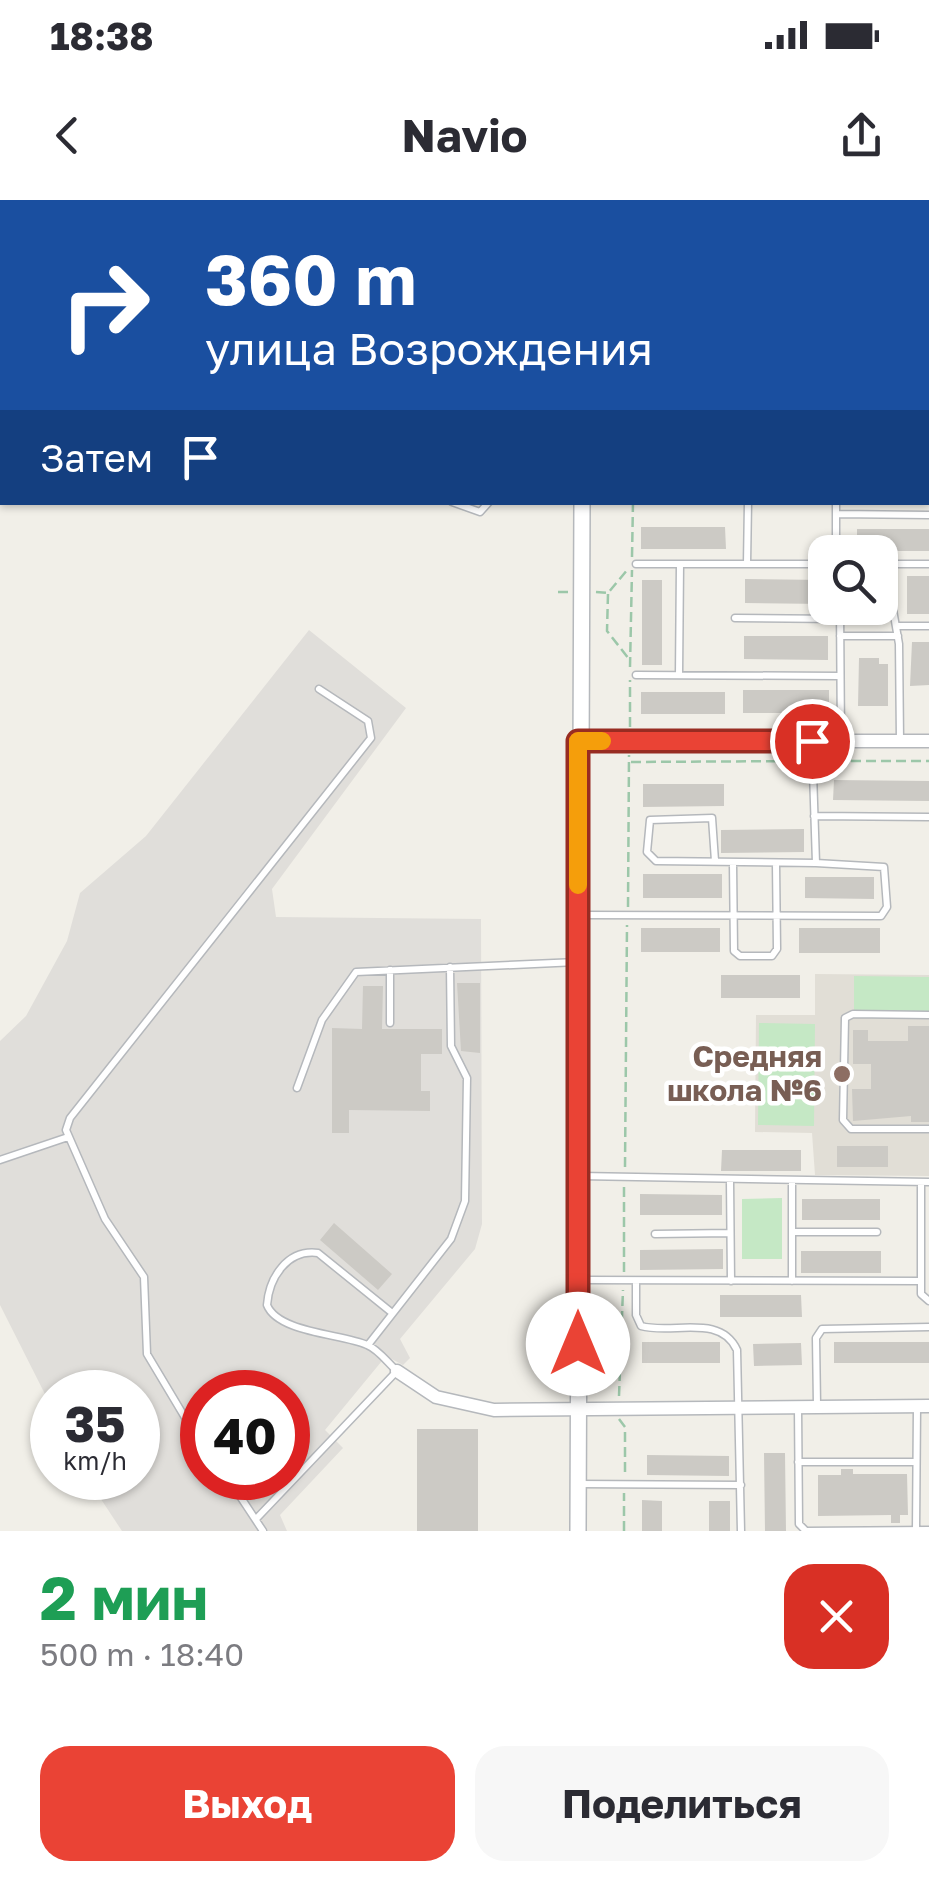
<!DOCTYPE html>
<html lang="ru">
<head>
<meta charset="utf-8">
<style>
  :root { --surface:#fff; --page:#f7f7f7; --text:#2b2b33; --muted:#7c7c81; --accent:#ea4335 }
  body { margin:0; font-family:"Golos Text",sans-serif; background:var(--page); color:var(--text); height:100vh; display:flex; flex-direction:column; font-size:38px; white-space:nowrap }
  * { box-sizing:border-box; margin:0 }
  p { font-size:32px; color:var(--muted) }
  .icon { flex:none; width:55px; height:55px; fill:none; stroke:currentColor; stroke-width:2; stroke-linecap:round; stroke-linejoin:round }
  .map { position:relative; height:1331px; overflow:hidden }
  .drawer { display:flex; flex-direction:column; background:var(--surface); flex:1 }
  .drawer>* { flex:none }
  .hud { position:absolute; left:0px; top:0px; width:930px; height:305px; box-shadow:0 2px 8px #0004; background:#1a4fa0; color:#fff; overflow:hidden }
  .fabs { position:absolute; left:808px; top:335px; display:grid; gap:20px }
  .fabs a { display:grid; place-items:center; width:90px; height:90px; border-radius:20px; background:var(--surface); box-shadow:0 2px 8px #0004; font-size:50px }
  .speed { position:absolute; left:30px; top:1170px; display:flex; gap:20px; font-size:50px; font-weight:700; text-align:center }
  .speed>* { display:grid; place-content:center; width:130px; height:130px; border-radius:50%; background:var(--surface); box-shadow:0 2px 8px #0004; line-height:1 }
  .speed small { font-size:25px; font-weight:400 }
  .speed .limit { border:15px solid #d22; background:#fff; color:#111 }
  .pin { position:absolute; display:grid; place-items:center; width:85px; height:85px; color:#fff; margin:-42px; border:5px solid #fff; border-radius:50%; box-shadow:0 2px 10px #0007 }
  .me { position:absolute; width:110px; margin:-55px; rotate:0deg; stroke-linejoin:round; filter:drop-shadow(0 0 8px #0008) }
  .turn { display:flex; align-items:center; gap:35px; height:210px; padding:0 40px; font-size:45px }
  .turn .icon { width:130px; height:130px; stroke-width:2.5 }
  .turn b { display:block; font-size:70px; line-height:85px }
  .then { display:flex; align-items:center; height:95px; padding:0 40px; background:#0003; gap:20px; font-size:38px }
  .round { display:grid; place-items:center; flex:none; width:105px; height:105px; border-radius:30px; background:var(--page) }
  .overview { display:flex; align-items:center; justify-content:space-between; height:170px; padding:0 40px }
  h1 { font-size:60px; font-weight:700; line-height:75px; color:#1e9e55 }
  .button { display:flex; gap:20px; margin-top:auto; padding:20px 40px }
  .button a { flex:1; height:115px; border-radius:30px; background:var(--accent); color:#fff; font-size:40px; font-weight:700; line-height:115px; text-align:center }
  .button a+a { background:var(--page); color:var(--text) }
  .status { display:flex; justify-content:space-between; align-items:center; height:70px; padding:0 50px; background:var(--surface); direction:ltr }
  .status svg { height:28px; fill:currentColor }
  header { display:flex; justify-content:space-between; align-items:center; height:130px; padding:0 40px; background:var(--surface); font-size:45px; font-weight:700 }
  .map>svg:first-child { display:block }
</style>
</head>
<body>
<div class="status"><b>18:38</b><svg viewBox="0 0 49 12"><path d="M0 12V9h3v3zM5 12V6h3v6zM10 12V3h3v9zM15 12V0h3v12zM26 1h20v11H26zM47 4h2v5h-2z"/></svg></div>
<header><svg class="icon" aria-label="back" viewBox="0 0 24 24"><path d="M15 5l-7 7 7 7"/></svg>Navio<svg class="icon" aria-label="share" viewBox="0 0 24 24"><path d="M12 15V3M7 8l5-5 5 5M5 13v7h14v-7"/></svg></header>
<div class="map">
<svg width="929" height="1331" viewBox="0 0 929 1331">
  <rect width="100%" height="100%" fill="#f1efe8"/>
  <!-- industrial -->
  <path fill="#e0deda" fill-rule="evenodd" d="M309 430 406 508 272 689 276 717 481 719 482 1024 475 1049 400 1139 410 1158 403 1165 386 1156 325 1230 343 1248 280 1315 287 1331H122L87 1278H138V1192H52V1208L0 1105V841L26 816 67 741 80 693 146 636ZM202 1192H288V1278H202Z"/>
  <!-- education -->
  <path fill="#e1ded6" d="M815 774 929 775V976L815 975 812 933 755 932 756 815H815Z"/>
  <!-- green -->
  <path fill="#c5e8c5" d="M854 776 929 777V812L854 811Z
    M759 823 815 824 814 926 758 925Z
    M782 998V1059H742V999Z"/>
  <!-- building -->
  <path fill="#cccac5" d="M641 327H725L726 349H641Z
    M857 329H929V351H857Z
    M907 376H929V414H907Z
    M745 379 825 380V404L745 403Z
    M642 380H662V465H642Z
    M744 436H828V460L744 459Z
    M912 442H929V485L910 486Z
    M859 458H879V464H888V506H858Z
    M743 490H829V513H743Z
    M641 492H725V514H641Z
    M834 580 929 581V601L833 600Z
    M643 584H724V606L643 607Z
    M804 629V652L721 653V630Z
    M643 674H722V698H643Z
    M805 677H874V699L805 698Z
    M641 728H720V752H641Z
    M799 728H880V753H799Z
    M721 775H800V798H721Z
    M457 783H480V853L461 851Z
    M363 786H383L382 829H442V854H421V891H430V911L349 910V933H332V828L362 829Z
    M908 826H929V922H911V916L853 921 852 889H871V864H853V830H868V841H908Z
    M837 946H888V967H837Z
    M722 950H801V971H721Z
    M640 994 722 995V1015H640Z
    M802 999H880V1020H802Z
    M334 1023 392 1074 378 1090 320 1040Z
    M723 1049V1069L640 1070V1050Z
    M801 1051H881V1073H801Z
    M720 1095H801L802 1117H720Z
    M642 1142H720V1163H642Z
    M834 1142H929V1163H834Z
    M801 1143 802 1165 754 1166 753 1144Z
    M417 1229H478V1331H417Z
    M764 1253H785L786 1331H765Z
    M647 1255 729 1256V1276L647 1275Z
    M841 1269H853V1274H907L908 1315H900V1323H891V1315L818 1316V1275H841Z
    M642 1300 662 1301V1331H642Z
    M709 1301H730V1331H709Z"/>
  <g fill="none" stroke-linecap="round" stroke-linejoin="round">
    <defs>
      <path id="service" d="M231 0 237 2
        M433 0 437 2
        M526 0 532 2
        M189 2 191 0
        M539 2 544 0
        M852 2 854 0
        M928 13H929
        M928 185H929
        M928 258H929
        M452 302 480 312 489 302
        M836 302V352
        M836 314 929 315
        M636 364H825
        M747 364 748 302
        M880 364H929
        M885 364 899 444 900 541
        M840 408 841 541
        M735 418 840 419
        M896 426H929
        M840 436H898
        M636 475 840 476
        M679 475 680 364
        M814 616 929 617
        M715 661 712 618 650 620 647 652 656 661 816 663
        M733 664 734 751 740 756H772L777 749 776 664
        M580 715 881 716 887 707 884 667 816 663 812 542
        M390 770V823
        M929 815 853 814 845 818 843 920 851 929H929
        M297 888 322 820 356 772 577 762
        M0 960 68 937
        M580 976 929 982
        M730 981 731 1081
        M792 981V1081
        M921 982V1094L929 1101
        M792 1032H877
        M655 1034 730 1033
        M582 1080 921 1081
        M636 1082V1115L641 1126C672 1135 720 1113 737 1150L741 1331
        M368 1145 451 1039 465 1001 467 878 451 846 450 767
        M817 1205 816 1138 822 1129 929 1127
        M798 1208 799 1324 806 1331 929 1330
        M202 1246 147 1154 144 1077 105 1019 66 930 70 918 371 538 368 521 319 489
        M798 1262H916
        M228 1278 263 1331
        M578 1284 741 1285
        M257 1318 397 1171C388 1163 378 1149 367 1145 343 1134 278 1133 267 1105 269 1078 287 1049 318 1053L391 1112
        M916 1331 917 1207"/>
      <path id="minor" d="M578 541H929
        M397 1171 436 1197 494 1210 929 1206"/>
      <path id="tertiary" d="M632 2 634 0
        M578 1331 582 302"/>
    </defs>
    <!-- service casing -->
    <use href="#service" stroke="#b5b8bc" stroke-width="9"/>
    <!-- minor casing -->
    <use href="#minor" stroke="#b5b8bc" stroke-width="15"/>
    <!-- tertiary casing -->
    <use href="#tertiary" stroke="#b5b8bc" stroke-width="18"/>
    <!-- path -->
    <path stroke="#9cc7a9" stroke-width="2.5" stroke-dasharray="10 5" stroke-linecap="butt" d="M632 357 633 302
      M558 392H568
      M596 392 608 393 628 369
      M608 394 607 431 629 459
      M630 467 632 370
      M630 527V480
      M821 561H929
      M631 562 803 561
      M628 707 629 555
      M625 967 627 725
      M624 1072V985
      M619 1196 623 1090
      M619 1219 625 1227V1275
      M624 1331V1293"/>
    <!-- service -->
    <use href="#service" stroke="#fff" stroke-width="6"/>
    <!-- minor -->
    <use href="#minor" stroke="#fff" stroke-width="12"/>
    <!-- tertiary -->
    <use href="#tertiary" stroke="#fff" stroke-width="15"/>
  </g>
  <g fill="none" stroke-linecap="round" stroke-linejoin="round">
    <defs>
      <path id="route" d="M578 1144V541H812"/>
    </defs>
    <!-- route casing -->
    <use href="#route" stroke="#982c22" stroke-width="25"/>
    <!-- route -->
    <use href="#route" stroke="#ea4335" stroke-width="18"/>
    <!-- slow -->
    <path stroke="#f59e0b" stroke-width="18" d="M578 685V541H602"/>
  </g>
  <!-- markers -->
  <circle fill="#8d6e63" stroke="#fff" stroke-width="4" cx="842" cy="874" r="10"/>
  <g text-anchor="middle" stroke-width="9" stroke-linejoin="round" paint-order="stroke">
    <!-- education labels -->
    <g font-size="30" font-weight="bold" fill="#785e54" stroke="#fff" text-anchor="end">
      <text x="822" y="867">Средняя<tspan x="822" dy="34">школа №6</tspan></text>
    </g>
  </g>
</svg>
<div class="fabs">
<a><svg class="icon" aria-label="search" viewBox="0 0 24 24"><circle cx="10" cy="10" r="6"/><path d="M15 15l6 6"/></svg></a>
</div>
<div class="speed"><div>35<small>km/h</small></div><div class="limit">40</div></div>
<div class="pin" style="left:812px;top:541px;background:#d93025"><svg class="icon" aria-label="arrive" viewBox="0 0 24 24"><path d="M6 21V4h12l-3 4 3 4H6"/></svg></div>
<svg class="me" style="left:578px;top:1144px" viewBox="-20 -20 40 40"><circle r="19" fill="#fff"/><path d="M0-13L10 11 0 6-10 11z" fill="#ea4335"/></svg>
<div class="hud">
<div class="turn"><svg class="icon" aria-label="right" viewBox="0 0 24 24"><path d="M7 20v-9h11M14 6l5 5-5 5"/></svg><div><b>360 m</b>улица Возрождения</div></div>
<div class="then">Затем<svg class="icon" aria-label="arrive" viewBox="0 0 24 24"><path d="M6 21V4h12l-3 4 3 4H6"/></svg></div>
</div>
</div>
<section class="drawer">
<div class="overview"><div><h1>2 мин</h1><p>500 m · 18:40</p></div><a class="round" style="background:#d93025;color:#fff"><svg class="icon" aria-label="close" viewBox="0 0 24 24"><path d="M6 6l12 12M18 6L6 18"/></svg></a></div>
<div class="button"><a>Выход</a><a>Поделиться</a></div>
</section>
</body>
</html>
